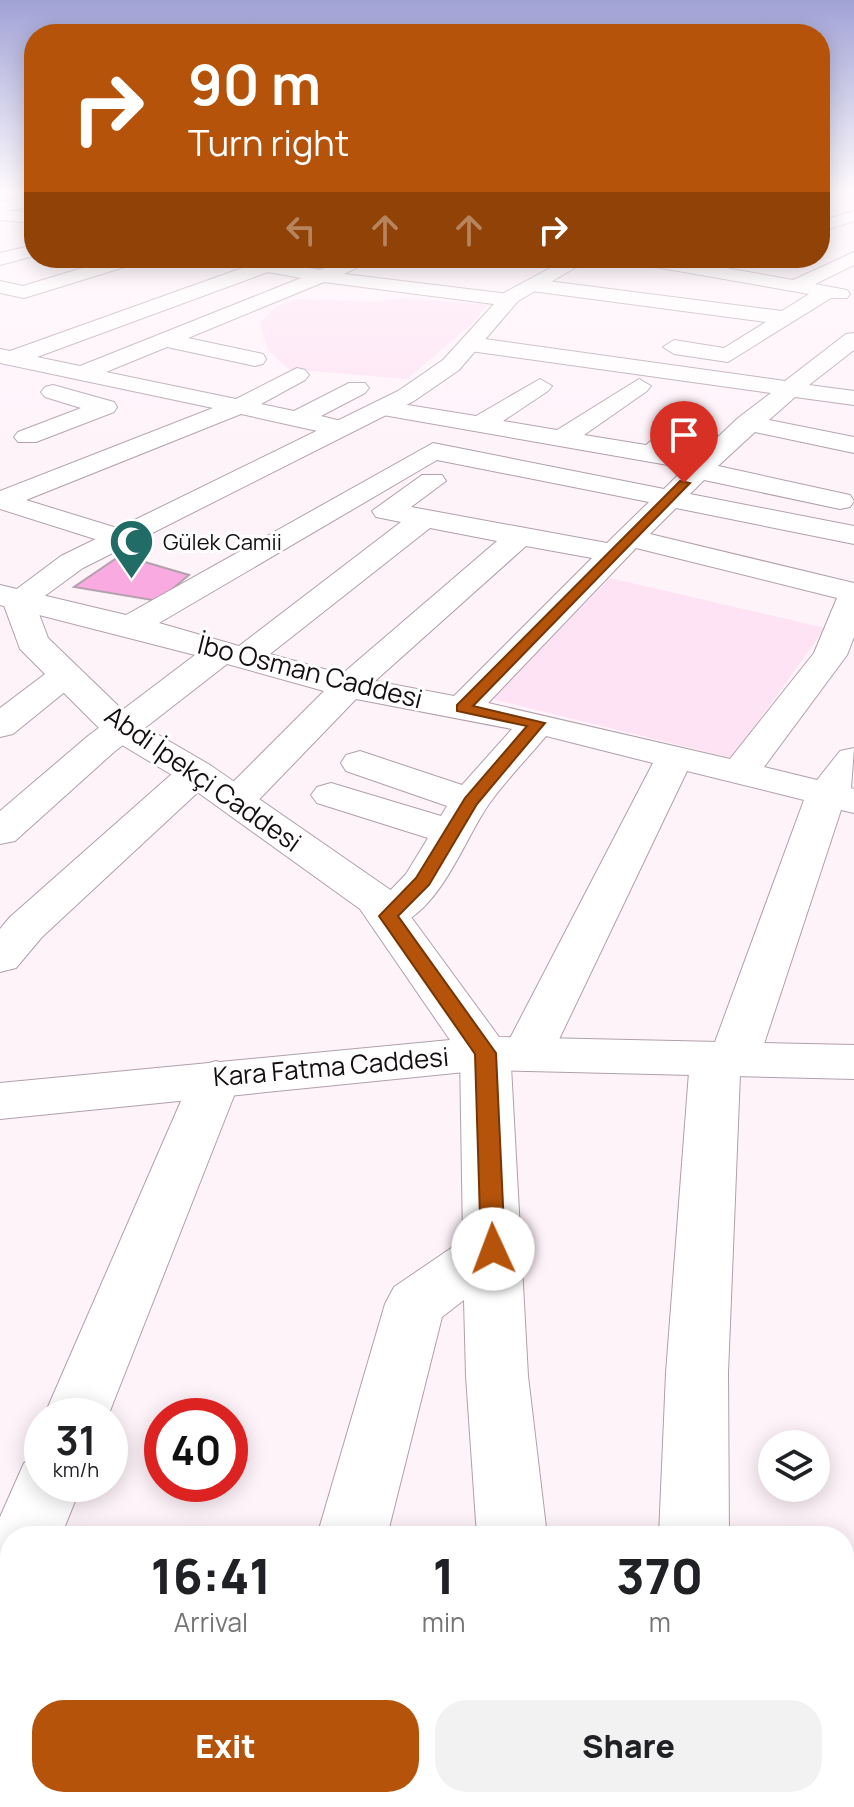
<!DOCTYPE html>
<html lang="en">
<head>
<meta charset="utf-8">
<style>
  :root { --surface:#fff; --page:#f2f2f2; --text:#202124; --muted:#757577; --accent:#b45309 }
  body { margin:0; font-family:Manrope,sans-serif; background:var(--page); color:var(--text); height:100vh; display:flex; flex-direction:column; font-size:30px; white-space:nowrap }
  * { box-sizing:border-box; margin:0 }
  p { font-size:26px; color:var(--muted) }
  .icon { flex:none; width:44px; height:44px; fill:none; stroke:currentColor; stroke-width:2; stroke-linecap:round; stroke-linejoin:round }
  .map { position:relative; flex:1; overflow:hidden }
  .sheet { position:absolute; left:0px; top:1526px; width:854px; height:282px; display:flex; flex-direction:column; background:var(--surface); border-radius:32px 32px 0 0; box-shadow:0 4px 20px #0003 }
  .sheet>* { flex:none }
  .hud { position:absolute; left:24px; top:24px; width:806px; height:244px; border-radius:32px; box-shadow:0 4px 20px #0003; background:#b45309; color:#fff; overflow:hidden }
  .fabs { position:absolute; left:758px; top:1430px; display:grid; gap:16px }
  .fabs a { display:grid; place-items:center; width:72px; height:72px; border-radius:50%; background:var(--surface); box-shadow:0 4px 20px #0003; font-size:40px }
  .speed { position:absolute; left:24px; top:1398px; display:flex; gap:16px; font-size:40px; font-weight:700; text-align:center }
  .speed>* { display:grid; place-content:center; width:104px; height:104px; border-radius:50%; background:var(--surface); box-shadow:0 4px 20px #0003; line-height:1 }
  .speed small { font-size:20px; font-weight:400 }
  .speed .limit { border:12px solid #d22; background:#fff; color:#111 }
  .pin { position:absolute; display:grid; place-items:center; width:68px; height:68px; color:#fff; margin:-82px -34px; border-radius:50% 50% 50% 0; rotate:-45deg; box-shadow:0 0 8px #0007 }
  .pin .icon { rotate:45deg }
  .me { position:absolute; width:88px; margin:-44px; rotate:358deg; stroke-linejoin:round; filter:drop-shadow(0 0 6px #0008) }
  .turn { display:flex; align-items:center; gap:28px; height:168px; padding:0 32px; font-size:36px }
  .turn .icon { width:104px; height:104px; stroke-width:2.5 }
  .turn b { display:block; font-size:56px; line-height:68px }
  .lanes { display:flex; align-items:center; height:76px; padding:0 32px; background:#0003; justify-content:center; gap:40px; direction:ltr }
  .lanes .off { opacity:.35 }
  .eta { display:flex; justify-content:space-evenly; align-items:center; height:136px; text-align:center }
  .eta b { font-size:48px; font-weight:800; line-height:56px }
  .action { display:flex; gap:16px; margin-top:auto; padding:16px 32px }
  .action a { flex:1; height:92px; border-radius:32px; background:var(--accent); color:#fff; font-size:32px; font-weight:800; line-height:92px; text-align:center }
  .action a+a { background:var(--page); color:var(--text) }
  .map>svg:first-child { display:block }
</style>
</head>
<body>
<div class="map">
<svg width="854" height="1807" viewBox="0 0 854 1807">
  <rect width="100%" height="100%" fill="#fff3fa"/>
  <!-- built -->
  <path fill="#fde3f3" d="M407 298 487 305 475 321 407 379 289 369 268 350 260 322 276 307 297 299 376 302Z
    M610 578 825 628 732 758 492 699Z"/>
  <!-- building -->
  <path fill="#f9aae0" stroke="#b2a1ac" stroke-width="2" d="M314 258 335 261 319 268 298 265Z
    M121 555 189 575 158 601 74 587Z"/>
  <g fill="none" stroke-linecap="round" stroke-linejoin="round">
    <defs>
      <path id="minor" d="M0 210 34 213V223L0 220Z
        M854 211V221L820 232V221Z
        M34 245V256L0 265V253Z
        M854 252V265L815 284 847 290 850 294 847 298H831L728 362 674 354 663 347 674 340 724 348 766 322 532 291 522 285 532 279 782 311 809 294 638 264 629 258H669L793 280Z
        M115 258H143L141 262 24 298 0 293V281L23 286Z
        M216 258H255L320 270 351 258H376L344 274 509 294 519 300 509 306 324 282 188 338 263 354 266 359 263 364 255 366 167 347 106 372 236 399 297 368 305 370 309 375 305 380 261 404 294 411 349 383H365L369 388 365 393 321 416 349 423 353 428 349 433 340 436 241 414 26 500 130 532 135 538 130 544 120 547 0 509V491L213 408 0 363V349L10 351 245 267 218 262ZM268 272 301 278 80 366 37 357Z
        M854 333V350L809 385 854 391V405L795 397 769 420 854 437V453L755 432 718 466 850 495 854 501 850 507 840 509 704 480 690 494 854 526V544L676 508 650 534 854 583V637L847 655 764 767 817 780 840 751 854 748 851 788 854 789V813L841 810 759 1059 752 1071 740 1074 728 1373 729 1536H659L666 1373 690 1059 697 1047 715 1042 804 800 687 771 552 1054 545 1066 527 1071 511 1066 528 1376 547 1536H477L466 1376 464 1300 442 1317 387 1536H317L385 1304 394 1287 463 1240 460 1053 467 1041 485 1036 503 1041 506 1046 653 763 546 736C527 759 504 782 487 807 461 845 429 940 372 925L366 916 406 874 428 838 317 803 311 795 317 787 331 783 441 816 447 806 346 771 341 763 346 755 360 751 462 785 512 729 356 699 250 809 236 813 222 809 216 801 222 793 324 691 227 664 114 752 15 841 0 844V811L88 736 195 655 0 605V585L126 615 433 443 664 489 685 468 383 415 371 408 374 403 383 401 476 416 540 379 552 386 548 391 503 421 557 430 639 379 651 386 647 391 584 435 646 445 681 415 690 413 702 420 672 450 700 454 738 418 771 393 470 351 462 349 459 344 462 339 470 337 785 381 846 334ZM437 460 649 502 607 543 411 507 446 481 442 475H422L372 511 376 517 401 522 239 646 159 623ZM430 528 497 541 342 674 270 654ZM526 546 592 558 454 696 375 681ZM636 548 837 598 814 653 730 759 488 703Z
        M53 385 114 402 117 407 114 412 36 442H18L14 437 18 432 81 408 45 397 41 392 45 387Z
        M65 665 77 668 82 675 77 682 13 734 0 737V708L53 668Z
        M196 761 210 765 215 773 210 781 42 937 16 968 0 972V929L10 917 182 765Z
        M216 1061 234 1066 241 1078 108 1416H44L191 1078 198 1066Z
        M42 1456V1484H82L61 1536H10V1629L0 1633V1517L24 1463Z
        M0 1666 10 1669V1791L0 1795Z
        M149 1798H231L227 1807H145Z
        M494 1798H574L575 1807H495Z
        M656 1798H736L737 1807H657Z"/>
      <path id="major" d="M34 196V206L0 212V202Z
        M569 258H592L518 301 459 370 414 401 83 568 35 603 48 638 133 720 210 765 392 891 499 1037 854 1045V1079L485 1070 0 1119V1083L450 1040 360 909 182 781 107 736 20 649 2 600 61 556 398 391 443 360 504 293Z"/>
    </defs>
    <!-- minor casing -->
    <use href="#minor" stroke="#b19fab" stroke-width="2"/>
    <!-- major casing -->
    <use href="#major" stroke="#b19fab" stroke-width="2"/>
    <!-- minor -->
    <use href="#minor" fill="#fff" fill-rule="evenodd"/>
    <!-- major -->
    <use href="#major" fill="#fff" fill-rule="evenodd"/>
  </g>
  <!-- sky -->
  <linearGradient id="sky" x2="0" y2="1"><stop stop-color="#a0a2d6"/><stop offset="0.43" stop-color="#fffafd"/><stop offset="1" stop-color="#fffafd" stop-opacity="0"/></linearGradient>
  <rect width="854" height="445" fill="url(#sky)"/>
  <!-- route -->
  <path fill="#b45309" stroke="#753606" stroke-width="2" d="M680 481 690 483 473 706 545 723 477 804 429 885 398 916 496 1053 505 1249 501 1255H484L481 1249 475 1054 379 916 416 878 465 798 527 726 457 711V705Z"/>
  <!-- icons -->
  <defs>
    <symbol id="mosque-pin" viewBox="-11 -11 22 30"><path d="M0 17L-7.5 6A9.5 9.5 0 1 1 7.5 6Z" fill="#216c67" stroke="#fff"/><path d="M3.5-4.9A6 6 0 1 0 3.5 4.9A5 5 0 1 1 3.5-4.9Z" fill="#fff"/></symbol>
  </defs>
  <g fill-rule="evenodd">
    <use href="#mosque-pin" x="106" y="516" width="51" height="69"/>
  </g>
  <g text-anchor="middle" stroke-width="6" stroke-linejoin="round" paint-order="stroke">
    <!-- far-poi labels -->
    <g font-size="22" fill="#150f13" stroke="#fff" text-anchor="start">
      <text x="163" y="550">Gülek Camii</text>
    </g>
    <!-- street labels -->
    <g font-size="26" fill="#150f13" stroke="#fff">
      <text transform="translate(310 672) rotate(14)" y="9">İbo Osman Caddesi</text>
      <text transform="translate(203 779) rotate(35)" y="9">Abdi İpekçi Caddesi</text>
      <text transform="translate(331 1067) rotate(-5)" y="9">Kara Fatma Caddesi</text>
    </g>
  </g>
</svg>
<div class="fabs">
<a><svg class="icon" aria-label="layers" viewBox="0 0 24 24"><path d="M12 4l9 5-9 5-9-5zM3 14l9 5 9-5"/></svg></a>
</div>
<div class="speed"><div>31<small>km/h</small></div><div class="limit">40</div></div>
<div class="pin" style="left:684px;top:483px;background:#d93025"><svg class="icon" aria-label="arrive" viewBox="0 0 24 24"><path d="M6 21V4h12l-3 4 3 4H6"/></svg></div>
<svg class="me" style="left:493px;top:1249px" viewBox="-20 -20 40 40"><circle r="19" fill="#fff"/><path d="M0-13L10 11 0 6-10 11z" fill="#b45309"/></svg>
<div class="hud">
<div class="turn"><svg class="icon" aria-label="right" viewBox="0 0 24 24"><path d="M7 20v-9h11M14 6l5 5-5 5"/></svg><div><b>90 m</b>Turn right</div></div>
<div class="lanes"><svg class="icon off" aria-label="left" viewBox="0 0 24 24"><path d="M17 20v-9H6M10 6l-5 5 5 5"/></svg><svg class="icon off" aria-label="ahead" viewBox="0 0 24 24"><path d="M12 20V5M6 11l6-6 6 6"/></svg><svg class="icon off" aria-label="ahead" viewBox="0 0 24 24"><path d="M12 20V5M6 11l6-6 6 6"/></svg><svg class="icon" aria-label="right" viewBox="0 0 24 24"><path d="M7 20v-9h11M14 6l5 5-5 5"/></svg></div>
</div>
<section class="sheet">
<div class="eta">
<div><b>16:41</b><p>Arrival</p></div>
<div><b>1</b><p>min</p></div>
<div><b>370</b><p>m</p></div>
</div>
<div class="action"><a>Exit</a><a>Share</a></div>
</section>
</div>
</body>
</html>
